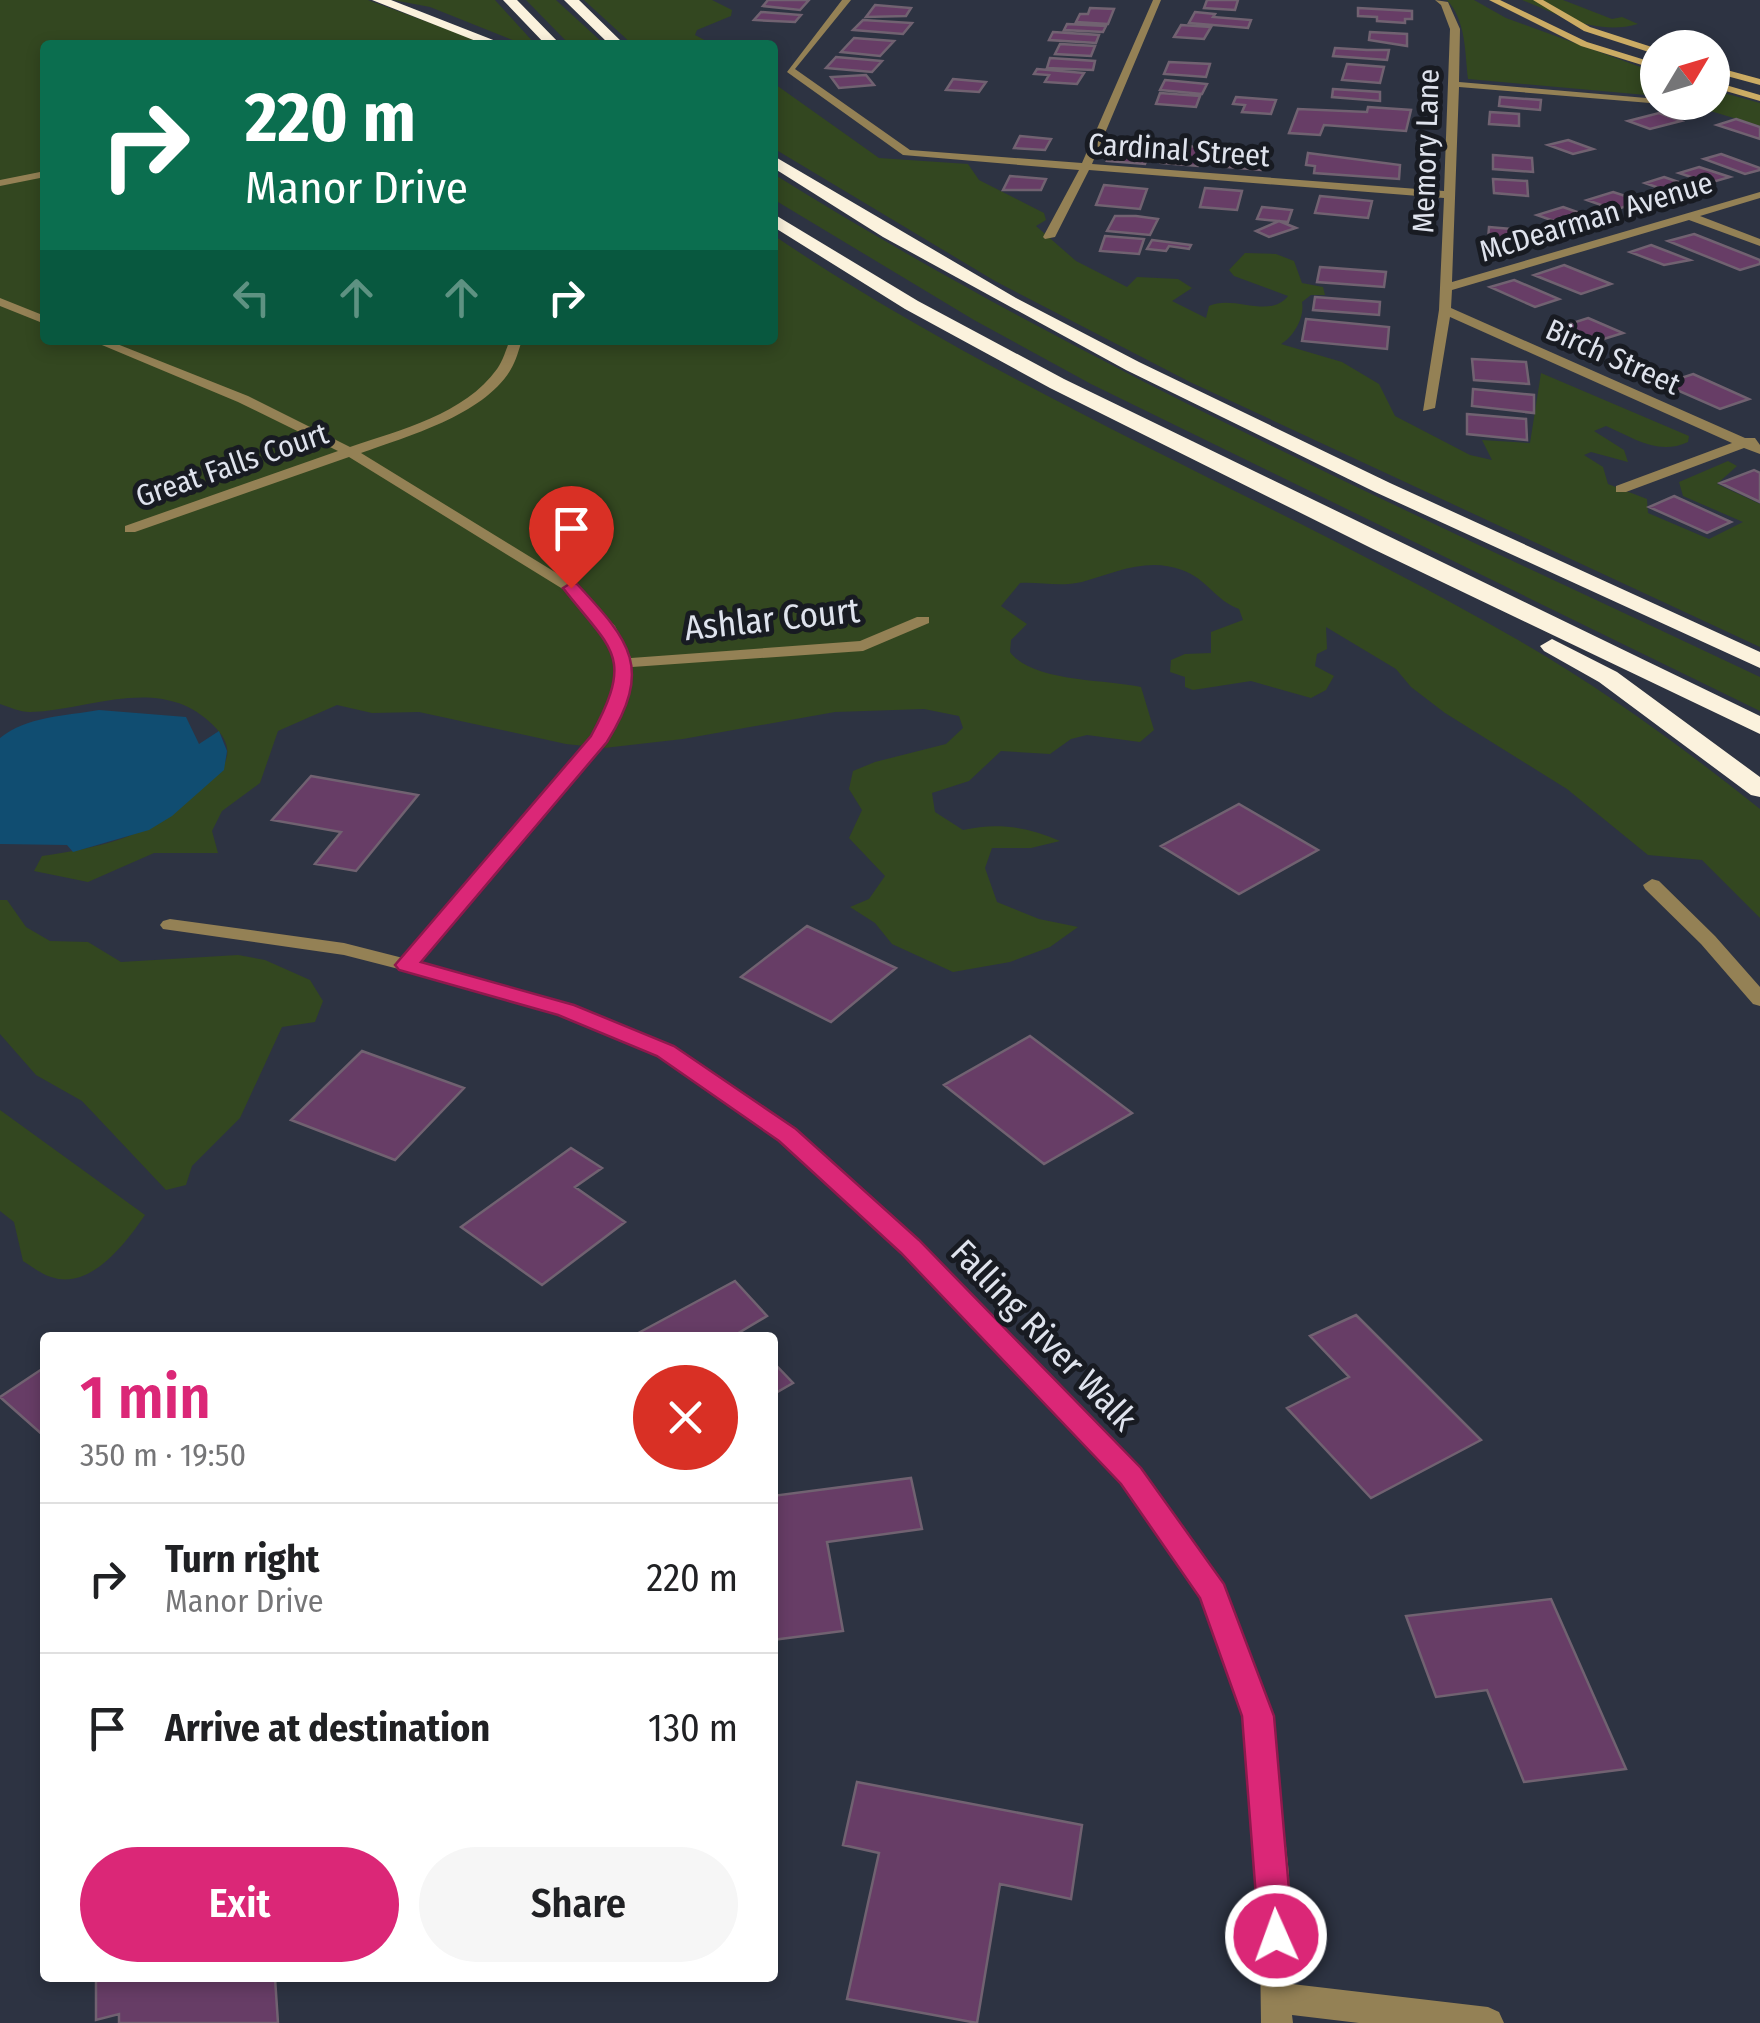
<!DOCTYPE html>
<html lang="en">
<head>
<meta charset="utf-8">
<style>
  :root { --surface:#fff; --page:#f6f6f6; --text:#202124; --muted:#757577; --line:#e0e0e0; --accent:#db2777 }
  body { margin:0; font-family:"Fira Sans Condensed",sans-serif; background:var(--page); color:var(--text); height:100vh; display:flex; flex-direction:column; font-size:38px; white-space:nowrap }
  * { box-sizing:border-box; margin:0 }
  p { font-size:32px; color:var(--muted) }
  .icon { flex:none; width:55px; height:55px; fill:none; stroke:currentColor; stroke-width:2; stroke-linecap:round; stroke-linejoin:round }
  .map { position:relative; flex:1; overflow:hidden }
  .side { position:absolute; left:40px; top:1332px; width:738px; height:650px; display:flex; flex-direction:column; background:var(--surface); border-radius:10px; box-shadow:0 5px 15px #0003 }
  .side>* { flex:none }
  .guide { position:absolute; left:40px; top:40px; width:738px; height:305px; border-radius:10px; box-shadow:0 5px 15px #0003; background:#0b6e4f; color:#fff; overflow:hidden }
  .needle { width:65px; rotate:52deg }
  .buttons { position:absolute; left:1640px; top:30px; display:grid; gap:20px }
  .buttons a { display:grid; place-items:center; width:90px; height:90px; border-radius:50%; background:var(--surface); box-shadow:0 5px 15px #0003; font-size:50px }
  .pin { position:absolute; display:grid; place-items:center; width:85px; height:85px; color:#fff; margin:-102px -42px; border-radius:50% 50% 50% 0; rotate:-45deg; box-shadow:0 0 10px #0007 }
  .pin .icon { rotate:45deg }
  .me { position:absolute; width:110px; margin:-55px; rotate:358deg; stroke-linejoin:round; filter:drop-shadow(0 0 8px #0008) }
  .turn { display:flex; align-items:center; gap:35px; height:210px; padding:0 40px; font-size:45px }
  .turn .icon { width:130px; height:130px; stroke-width:2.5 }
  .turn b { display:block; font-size:70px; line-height:85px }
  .lanes { display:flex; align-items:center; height:95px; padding:0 40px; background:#0003; justify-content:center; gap:50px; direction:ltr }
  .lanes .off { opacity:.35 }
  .round { display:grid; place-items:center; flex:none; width:105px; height:105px; border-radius:52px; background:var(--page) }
  .summary { display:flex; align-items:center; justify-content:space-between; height:170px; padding:0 40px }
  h1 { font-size:60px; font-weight:600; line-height:75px; color:var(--accent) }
  .button { display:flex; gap:20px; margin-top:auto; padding:20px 40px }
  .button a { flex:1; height:115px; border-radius:60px; background:var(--accent); color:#fff; font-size:40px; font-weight:600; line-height:115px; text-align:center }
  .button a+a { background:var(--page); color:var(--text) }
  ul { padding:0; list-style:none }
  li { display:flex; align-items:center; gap:30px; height:150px; padding:0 40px; border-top:2px solid var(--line) }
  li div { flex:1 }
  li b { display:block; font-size:38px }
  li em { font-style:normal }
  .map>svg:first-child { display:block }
</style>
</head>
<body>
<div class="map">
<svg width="1760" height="2023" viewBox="0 0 1760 2023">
  <rect width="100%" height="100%" fill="#2d3342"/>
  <!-- green -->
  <path fill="#334720" d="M0 0H368L490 45H45V340H772L773 235C1005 392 1268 497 1511 636 1599 686 1681 746 1760 809V918L1702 860 1648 855 1567 789 1445 713 1411 687 1396 669 1326 627 1327 649 1317 654 1315 666 1334 676 1326 690 1311 698 1251 681 1193 690 1185 687V677L1170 672 1171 660 1185 654 1211 653V632L1243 620 1239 609C1216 601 1206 578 1182 570 1146 557 1115 573 1082 582 1060 587 1042 582 1020 583L1001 606 1027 624 1011 640 1010 652C1032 682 1105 679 1141 687L1154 730 1140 742 1087 735 1071 739 1050 754 1001 751 969 781 932 793 935 812 963 830C998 822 1027 827 1060 841L1031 848H992L985 868 997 902 1039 919 1078 927 1050 947 1010 962 953 972 892 944 875 923 850 907 869 899 885 876 849 838 862 810 849 789 853 771 875 762 946 744 963 728 959 716 924 709 835 712 683 739 604 748 566 744 419 712 372 713 337 705 278 731 260 783 222 811 212 831 218 853H154L88 882 34 871 42 856C98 848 149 837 190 798 213 777 247 758 213 725 161 673 92 710 30 712 20 712 9 707 0 704Z
    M393 0H495L536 45H525L430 7Z
    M526 0H556L605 45H570Z
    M584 0H712L732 10 731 16 697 30 695 35 714 45H633Z
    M1447 0H1474L1506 18 1657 73V96L1468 79C1465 53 1466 20 1447 0Z
    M1522 0H1563L1612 19 1622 17 1638 24C1598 36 1559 15 1522 0Z
    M772 82 879 158 968 164 979 180 1044 213 1046 220 1036 226 1076 261 1127 287 1137 277 1178 279 1192 288 1172 301 1206 318 1209 306C1234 294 1269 320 1288 296L1234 276 1229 270 1245 253 1276 254 1294 261 1302 283 1323 287 1325 295H1311L1302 302C1305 318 1293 337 1281 344L1342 362 1379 384 1395 416 1470 455 1492 460 1482 440 1530 443 1541 373 1689 436 1688 442C1658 456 1634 438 1606 426L1594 431 1624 450 1628 462 1591 452 1584 455 1603 467 1608 484 1647 499 1648 513 1709 539 1743 522 1683 496 1679 482 1728 461 1737 466 1717 484 1760 504V647L1190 382 995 281 773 148Z
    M1713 90 1760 103V126L1684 103 1712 102Z
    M772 173C1086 369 1426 519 1760 677V711L1091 384 974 320 773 199Z
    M0 900H7L26 927 50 941 88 942 121 962 238 955 265 960 310 980 323 1001 315 1022 282 1027 240 1118 192 1166 186 1185 166 1190 82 1101 36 1075 0 1034Z
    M0 1110 145 1215C126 1243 90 1291 51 1277 41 1274 31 1266 23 1261L14 1222 0 1211Z"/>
  <!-- water -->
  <path fill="#104d71" d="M99 710 186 717 199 744 219 731 227 751 224 770 172 816 149 830 73 852 67 845 0 844V738C27 716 66 716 99 710Z"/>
  <!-- building -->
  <path fill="#673d66" stroke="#716271" stroke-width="2.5" d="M768 0H809L800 10 763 6Z
    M1207 0H1238L1235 10 1204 8Z
    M875 5 911 8 906 16 866 17Z
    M1090 8 1114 9 1108 24 1076 22 1080 14H1088Z
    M1358 8 1412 11V19H1405V23L1377 21V17L1358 16Z
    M761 12 801 15 795 22 754 20Z
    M1195 12 1215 14 1213 17 1251 20 1248 28 1189 23Z
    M863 20 912 23 903 34 853 30Z
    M1067 24 1106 26 1103 32 1064 30Z
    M1181 25 1211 27 1204 39 1174 37Z
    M1053 32 1099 35 1096 43 1049 40Z
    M1370 32 1407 34V46L1369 40Z
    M854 38 894 41 880 56 841 52Z
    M1060 44 1095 46 1091 56 1055 54Z
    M1335 48 1367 50H1389L1387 60 1333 56Z
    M836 57 882 61 872 72 826 68Z
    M1050 58 1095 61 1093 70 1047 68Z
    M1169 62 1210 64 1206 77 1164 74Z
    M1347 64 1384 67 1380 83 1342 80Z
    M1037 69 1084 73 1077 84 1045 82 1049 75 1034 74Z
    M866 75 874 85 839 88 831 77Z
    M953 79 986 82 979 92 946 90Z
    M1165 80 1207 84 1202 94 1160 90Z
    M1333 89 1380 92V101L1332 97Z
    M1160 93 1200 96 1196 107 1156 104Z
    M1236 97 1276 100 1271 114 1242 112 1245 105 1233 104Z
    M1500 97 1541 100 1540 110 1499 106Z
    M1368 107 1411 110 1406 131 1324 125 1320 135 1289 133 1298 109 1367 112Z
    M1490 112 1519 114V126L1489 124Z
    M1659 113 1681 121 1650 129 1628 121Z
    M1736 119 1760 127V139L1717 125Z
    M1020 136 1051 139 1045 150 1014 148Z
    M1568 140 1593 149 1573 154 1548 145Z
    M1126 144 1152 146 1145 164 1107 161 1114 146Z
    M1170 144 1206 148 1198 166 1161 163Z
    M1232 149 1267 152 1261 170 1226 167Z
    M1308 153 1400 165 1399 179 1314 173 1315 166 1306 165Z
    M1721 154 1760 168V170L1745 174 1704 159Z
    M1493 155 1532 158 1533 172 1493 169Z
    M1699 167 1730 177 1709 183 1679 173Z
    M1010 176 1046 179 1041 190H1003Z
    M1664 177 1693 187 1673 193 1645 183Z
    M1493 179 1527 181 1528 196 1494 193Z
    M1104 185 1147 189 1140 209 1096 205Z
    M1205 188 1242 191 1237 210 1200 207Z
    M1613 192 1641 201 1615 210 1587 200Z
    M1320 196 1372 201 1368 218 1315 213Z
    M1262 207 1292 210 1288 222 1257 219Z
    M1563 207 1591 217 1565 225 1537 215Z
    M1115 216H1136L1158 219 1150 235 1107 231Z
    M1279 221 1296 228 1269 237 1256 231Z
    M1489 227 1535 231V236L1549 237V242L1488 240Z
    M1694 234 1760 260V264L1740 270 1668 241Z
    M1105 236 1144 239 1139 254 1100 251Z
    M1152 240 1191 245 1189 249 1169 246 1166 251 1147 249Z
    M1651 245 1690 260 1664 265 1630 252Z
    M1564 265 1611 284 1581 294 1534 275Z
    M1320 267 1386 272 1384 287 1317 282Z
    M1514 280 1559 299 1535 307 1490 287Z
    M1315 297 1380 302 1379 315 1313 310Z
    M1588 318 1623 333 1591 343 1557 328Z
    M1306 319 1389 327 1387 349 1302 341Z
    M1472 359 1526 362 1529 384 1474 380Z
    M1693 374 1749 399 1720 409 1663 384Z
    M1473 389 1534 395V413L1472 406Z
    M1467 414 1526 419 1527 440 1467 434Z
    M1754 470 1760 473V502L1720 483Z
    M1674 496 1731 522 1707 533 1649 507Z
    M311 776 418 795 356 871 315 864 341 832 272 820Z
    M1239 804 1318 850 1239 894 1161 846Z
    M807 926 896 968 831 1022 741 977Z
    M1030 1036 1132 1113 1044 1164 944 1085Z
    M362 1051 464 1088 395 1160 291 1120Z
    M571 1148 602 1168 575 1187 625 1222 542 1285 461 1227Z
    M735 1281 767 1316 730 1338H629Z
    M1356 1315 1481 1440 1371 1498 1287 1408 1349 1377 1310 1336Z
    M772 1361 793 1383 772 1395Z
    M45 1367V1437L0 1397Z
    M911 1478 922 1529 827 1542 843 1631 772 1640V1496Z
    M1551 1599 1626 1769 1524 1782 1487 1690 1436 1697 1406 1616Z
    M857 1782 1082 1825 1071 1899 1000 1884 977 2023 847 1999 879 1853 843 1845Z
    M96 1978H275L278 2023H119V2014L96 2020Z"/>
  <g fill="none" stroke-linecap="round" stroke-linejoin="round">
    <!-- street -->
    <path fill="#948155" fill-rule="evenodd" d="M842 0H851L795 69 910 150 1082 163 1153 0H1161L1092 164 1444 191 1450 29 1441 5 1435 0 1448 2 1460 29 1459 82 1658 99 1662 104 1459 87 1452 282 1760 192V198L1700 216 1760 239V246L1689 220 1452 290 1451 308 1745 438H1755L1760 445V454L1744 448 1626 492H1616V486L1732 443 1450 317 1435 408 1423 411 1439 310 1444 198 1089 170 1055 237 1045 239 1043 237 1079 170 903 155 787 72Z
      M45 171V177L0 186V180Z
      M0 298 45 316V324L0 306Z
      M90 340H107L248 396 350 447C400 430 465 414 497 369 503 361 506 349 510 340H522C519 349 516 361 511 369 484 415 408 436 361 453L576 585 615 626 631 658 860 641 917 617H929V623L863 651 632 667 627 702 606 742 420 962 573 1005 673 1046 796 1130 918 1240 1140 1469 1223 1585 1272 1716 1289 1874 1292 1984 1488 2007 1499 2012 1504 2023H1359L1292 2015 1293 2023H1261L1259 1874 1244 1716 1202 1598 1122 1483 902 1252 780 1140 659 1056 559 1015 465 986 344 955 163 929 160 925 163 921 170 919 344 943 403 958 592 736 611 702 617 663 602 631 566 591 349 457 135 532H125V526L338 451 238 402Z
      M1652 879 1659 881 1715 936 1760 987V1006L1753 1004 1701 944 1645 889 1643 885Z"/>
    <!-- secondary -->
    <path fill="#ccac64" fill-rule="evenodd" d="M1489 0H1500L1587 42 1658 64V70L1581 46Z
      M1533 0H1543L1590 27 1658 49V55L1584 31Z
      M1712 66 1760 79V85L1712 72Z
      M1712 81 1760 95V101L1712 87Z"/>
    <!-- highway -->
    <path fill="#fbf2dd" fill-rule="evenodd" d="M372 0H391L506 45H486Z
      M503 0H517L561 45H546Z
      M564 0H579L625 45H610Z
      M772 155 1016 298 1139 362 1390 483 1760 652V668L1375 492 1126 370 883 237 772 167Z
      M772 213 918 301 1064 379 1760 716V734L1373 549 1050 388 905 309 772 226Z
      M1552 639 1617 672 1760 777V797L1751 795 1599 682 1544 651 1540 646Z"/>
  </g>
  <!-- route -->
  <path fill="#db2777" stroke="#8e194d" stroke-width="2.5" d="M571 583 577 584C631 642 653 668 607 742L421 962 574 1005 674 1046 796 1129 919 1240 1141 1468 1224 1584 1274 1716 1293 1936 1288 1948 1276 1953 1264 1948 1259 1936 1242 1716 1200 1598 1121 1484 901 1253 779 1141 657 1056 558 1015 399 970 395 965 591 736C635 655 612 651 563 588Z"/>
  <g text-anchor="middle" stroke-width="10" stroke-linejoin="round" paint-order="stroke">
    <!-- far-street labels -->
    <g font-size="30" fill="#dfe3ed" stroke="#181b22">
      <text transform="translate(1179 150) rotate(4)" y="10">Cardinal Street</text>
      <text transform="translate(1426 151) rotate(-88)" y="10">Memory Lane</text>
      <text transform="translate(1596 217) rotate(-17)" y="10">McDearman Avenue</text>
      <text transform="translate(1613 357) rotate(24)" y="10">Birch Street</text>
      <text transform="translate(232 465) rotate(-19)" y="10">Great Falls Court</text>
    </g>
    <!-- street labels -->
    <g font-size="35" fill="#dfe3ed" stroke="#181b22">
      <text transform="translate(772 619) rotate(-6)" y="12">Ashlar Court</text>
      <text transform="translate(1044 1335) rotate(46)" y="12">Falling River Walk</text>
    </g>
  </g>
</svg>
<div class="buttons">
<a><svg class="needle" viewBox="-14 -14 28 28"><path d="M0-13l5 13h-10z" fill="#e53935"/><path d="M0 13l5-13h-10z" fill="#757577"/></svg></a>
</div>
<div class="pin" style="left:571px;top:588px;background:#d93025"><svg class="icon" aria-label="arrive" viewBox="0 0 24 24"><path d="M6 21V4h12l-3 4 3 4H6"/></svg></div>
<svg class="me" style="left:1276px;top:1936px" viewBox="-20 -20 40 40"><circle r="17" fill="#db2777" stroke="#fff" stroke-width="3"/><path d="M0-11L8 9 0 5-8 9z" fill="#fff"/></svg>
<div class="guide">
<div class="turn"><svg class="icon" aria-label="right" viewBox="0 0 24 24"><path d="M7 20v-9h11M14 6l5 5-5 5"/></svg><div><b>220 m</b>Manor Drive</div></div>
<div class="lanes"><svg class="icon off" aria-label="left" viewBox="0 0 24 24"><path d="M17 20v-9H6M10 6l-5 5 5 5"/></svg><svg class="icon off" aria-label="ahead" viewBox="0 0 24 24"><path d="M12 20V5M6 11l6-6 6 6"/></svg><svg class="icon off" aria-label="ahead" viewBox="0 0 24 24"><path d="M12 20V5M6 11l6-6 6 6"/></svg><svg class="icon" aria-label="right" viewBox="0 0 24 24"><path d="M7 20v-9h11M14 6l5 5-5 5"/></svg></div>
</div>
<section class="side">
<div class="summary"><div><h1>1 min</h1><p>350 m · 19:50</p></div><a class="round" style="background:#d93025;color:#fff"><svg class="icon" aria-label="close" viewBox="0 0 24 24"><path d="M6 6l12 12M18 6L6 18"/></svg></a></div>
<ul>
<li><svg class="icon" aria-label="right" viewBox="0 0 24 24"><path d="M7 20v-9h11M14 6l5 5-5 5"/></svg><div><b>Turn right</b><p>Manor Drive</p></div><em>220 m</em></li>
<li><svg class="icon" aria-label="arrive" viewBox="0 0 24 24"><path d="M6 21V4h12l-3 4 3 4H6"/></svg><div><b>Arrive at destination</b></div><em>130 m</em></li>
</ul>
<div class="button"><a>Exit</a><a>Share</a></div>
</section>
</div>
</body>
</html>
